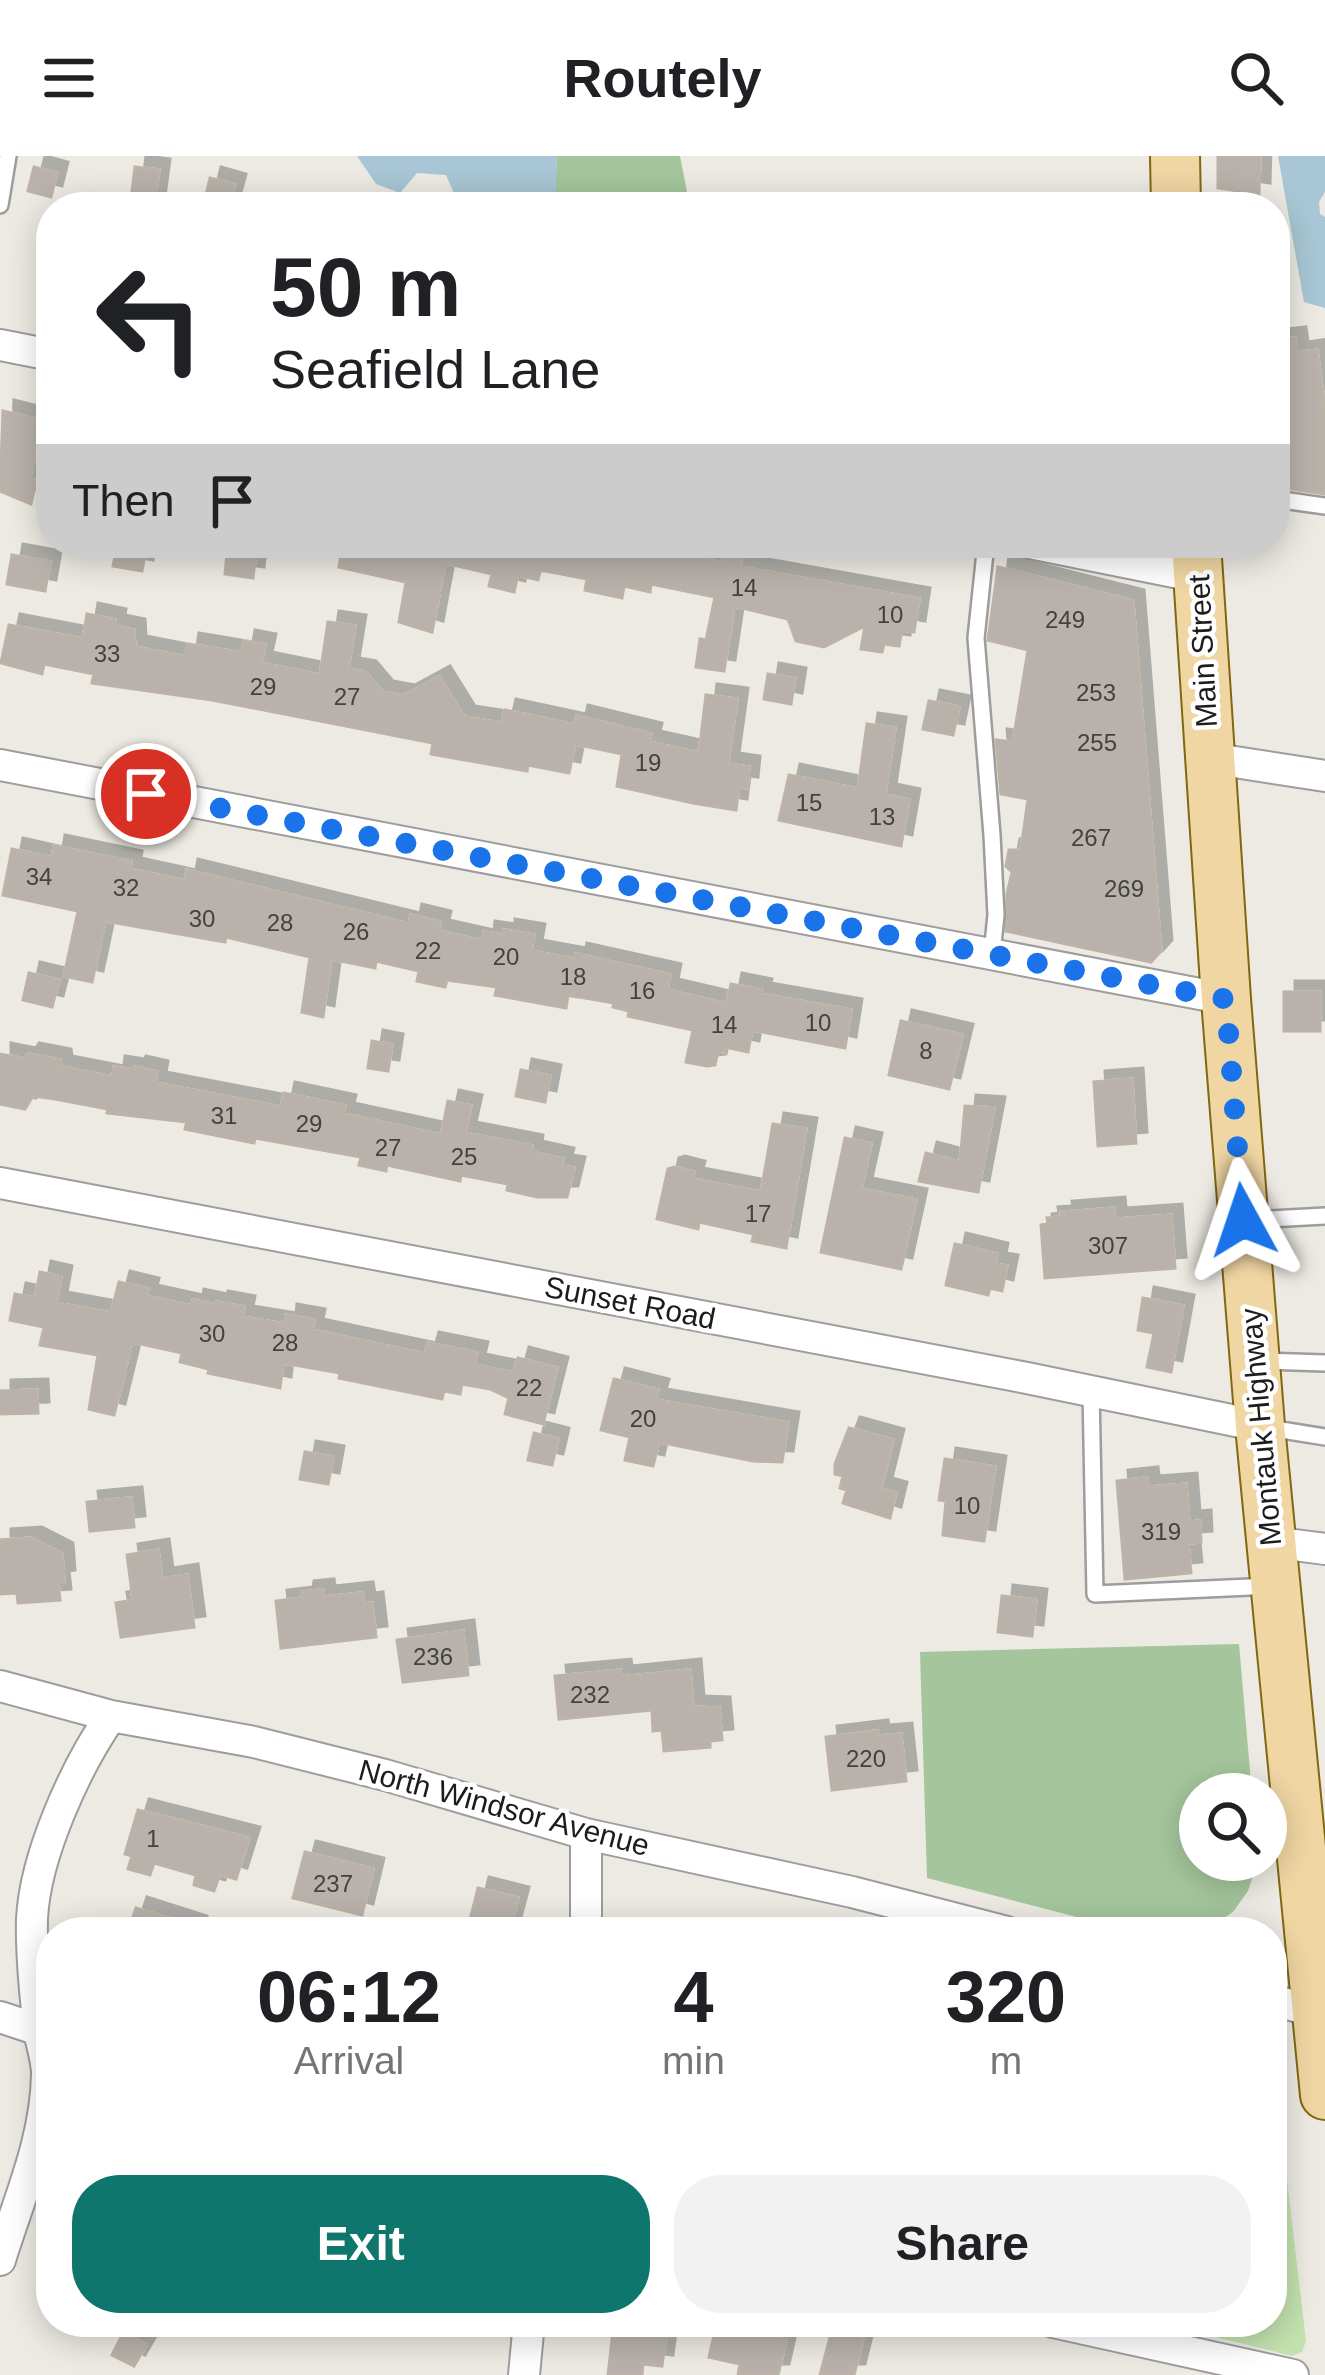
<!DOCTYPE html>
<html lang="en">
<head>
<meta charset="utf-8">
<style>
  :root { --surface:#fff; --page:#f2f2f2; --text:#202124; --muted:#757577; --accent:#0f766e }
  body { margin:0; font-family:Arial,sans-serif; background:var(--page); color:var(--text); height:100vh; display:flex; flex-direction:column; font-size:45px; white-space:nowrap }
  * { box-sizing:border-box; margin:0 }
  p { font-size:39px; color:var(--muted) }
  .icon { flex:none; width:66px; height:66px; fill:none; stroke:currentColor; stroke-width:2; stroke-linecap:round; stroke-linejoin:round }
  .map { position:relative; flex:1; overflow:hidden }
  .details { position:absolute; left:36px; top:1761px; width:1251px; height:420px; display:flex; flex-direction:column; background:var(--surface); border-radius:48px; box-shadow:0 6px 30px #0003 }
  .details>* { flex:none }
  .guide { position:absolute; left:36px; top:36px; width:1254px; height:366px; border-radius:48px; box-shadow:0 6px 30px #0003; background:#fff; color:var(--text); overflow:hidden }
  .controls { position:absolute; left:1179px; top:1617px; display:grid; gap:24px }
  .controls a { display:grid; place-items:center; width:108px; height:108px; border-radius:50%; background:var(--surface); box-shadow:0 6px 30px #0003; font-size:60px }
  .pin { position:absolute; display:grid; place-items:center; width:102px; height:102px; color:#fff; margin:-51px; border:6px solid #fff; border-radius:50%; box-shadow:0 3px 12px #0007 }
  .me { position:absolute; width:132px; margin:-66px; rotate:355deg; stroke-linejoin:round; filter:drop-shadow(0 0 9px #0008) }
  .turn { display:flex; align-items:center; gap:42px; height:252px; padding:0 36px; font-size:54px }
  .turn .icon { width:156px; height:156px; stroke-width:2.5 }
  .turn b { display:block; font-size:84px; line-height:102px }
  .then { display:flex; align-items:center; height:114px; padding:0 36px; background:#0003; gap:24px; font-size:45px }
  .eta { display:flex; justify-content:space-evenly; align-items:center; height:204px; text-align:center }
  .eta b { font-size:72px; font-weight:600; line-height:84px }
  .button { display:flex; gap:24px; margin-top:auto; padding:24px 36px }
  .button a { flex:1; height:138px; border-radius:48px; background:var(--accent); color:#fff; font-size:48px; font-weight:600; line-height:138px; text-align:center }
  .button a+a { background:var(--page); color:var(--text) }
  header { display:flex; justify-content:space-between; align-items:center; height:156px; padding:0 36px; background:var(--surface); font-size:54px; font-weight:600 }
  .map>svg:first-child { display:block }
</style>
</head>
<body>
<header><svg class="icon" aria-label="menu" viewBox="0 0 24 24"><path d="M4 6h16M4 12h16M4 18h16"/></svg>Routely<svg class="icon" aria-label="search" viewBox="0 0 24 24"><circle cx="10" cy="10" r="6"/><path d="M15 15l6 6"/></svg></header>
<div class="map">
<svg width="1325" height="2219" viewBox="0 0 1325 2219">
  <defs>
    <filter id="shadow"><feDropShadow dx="11" dy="-11" stdDeviation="0" flood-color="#0004"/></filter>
  </defs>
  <rect width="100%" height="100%" fill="#eceae2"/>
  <!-- grass -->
  <path fill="#c2e1ae" d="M1272 1896 1306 2185 1302 2196 1292 2200 1155 2166H1272Z"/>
  <!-- forest -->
  <path fill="#a5c69c" d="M557 0H680L690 51H524L555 35Z
    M1239 1488 1252 1638H1200V1704H1258L1248 1735 1233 1756 1203 1776H1134L927 1722 920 1496Z"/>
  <!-- water -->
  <path fill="#a8c6d5" d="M357 0H557L556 35 524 51H460L446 19 417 17 400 37 376 28Z
    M1278 0H1325V36L1319 46 1320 58 1325 61V152L1304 146Z"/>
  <!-- building -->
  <path fill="#b9b2ac" stroke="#bcb2a7" stroke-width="3" filter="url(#shadow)" d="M1218 0H1260L1259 38 1218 32Z
    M34 11 57 17 51 41 28 35Z
    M135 11 159 14 154 51H130Z
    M210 22 235 29 229 51H203Z
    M1295 182 1297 197 1317 194 1325 252V338L1279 331 1282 312 1275 310V305L1283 252 1281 225 1275 226V184Z
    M3 255 43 265 30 320 36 326 31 348 0 335Z
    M118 387 147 389 142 415 113 410Z
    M228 387H257L253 422 225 418Z
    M343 387H627L723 407 725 396 742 399 740 411 919 443 914 476 902 474 899 490 884 488 882 496 861 493 865 470 824 491 796 485 788 463 734 450 724 515 696 511 700 483 706 484 715 441 651 428 650 436 624 430 622 442 585 434 587 423 546 415H540L538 424 518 419 514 436 489 430 492 418 445 407 432 476 399 466 406 426 339 411Z
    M12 399 50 406 45 435 7 428Z
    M998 411 1133 445 1161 795 1151 806 1006 775 1007 738 1012 716 1006 710 1009 694H1021L1028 643 1001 638 996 584 1013 586 1028 494 988 484Z
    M87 458 115 464 114 470 134 474 135 491 186 501 188 488 242 497 244 485 265 489 261 507 320 519 328 466 355 470 348 513 365 516 382 536 404 540 439 521 464 561 502 567 505 554 575 569 577 560 651 578 649 586 699 597 706 539 737 543 728 608 749 611 747 632 739 631 736 654 693 647 617 630 622 598 575 588 569 617 528 609 527 615 431 598 433 587 212 544 92 527 94 518 44 508 42 518 1 507 9 469 83 483Z
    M768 518 795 523 791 548 764 543Z
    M929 545 959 551 953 579 923 573Z
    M867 568 895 572 885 639 909 644 901 690 779 664 789 619 858 633Z
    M54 690 131 706 130 713 185 725 187 714 409 768 411 759 440 766 438 775 483 785 484 776 504 779V774L534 779 531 795 575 803 576 798 670 819 667 834 727 848 731 828 761 834 760 838 851 854 845 892 752 874 748 896 725 891 724 896 718 895 715 909 707 910 686 906 693 874 628 860 629 855 613 851 614 847 568 839 566 852 495 839 497 831 447 824 445 831 417 825 419 815 376 805 375 812 331 803 323 861 302 856 310 801 226 781 225 786 105 765 92 826 64 820 78 755 3 739 12 693 52 702Z
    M29 817 59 824 52 851 23 844Z
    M1284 836H1320V875H1284Z
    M901 865 962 879 949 933 889 919Z
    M372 885 392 889 388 915 368 912Z
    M0 898 25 903 28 898 60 904 61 911 113 921 114 911 134 914 135 911 157 916 155 927 281 951 284 937 345 950 343 958 441 979 448 945 471 950 465 977 532 990 531 996 563 1003 561 1010 574 1012 567 1041H537L507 1034 508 1028 461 1019 460 1025 387 1009 386 1015 359 1009 361 1001 255 982 254 987 185 973 187 966 107 957 108 953 55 943 33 940 25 953 0 948Z
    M521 914 550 920 545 946 516 940Z
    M1132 923 1136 987 1098 990 1094 926Z
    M965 950 994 952 978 1036 919 1025 926 997 960 1006Z
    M773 968 806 973 786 1092 752 1085 754 1078 699 1066 698 1073 657 1063 668 1013 674 1011 694 1016 692 1023 761 1036Z
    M845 982 871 988 861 1033 916 1044 901 1113 821 1096Z
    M1114 1052 1115 1063 1171 1059 1175 1112 1045 1122 1041 1069 1048 1068 1047 1062 1062 1061 1061 1056Z
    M955 1088 997 1098 995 1108 1007 1110 1002 1135 990 1132 988 1139 946 1129Z
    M40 1116 61 1121 56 1147 111 1157 119 1126 148 1133 146 1140 192 1150 193 1144 216 1149 217 1146 244 1151 242 1161 285 1168 286 1159 314 1164 312 1174 425 1198 428 1187 477 1197 474 1209 514 1217 518 1202 557 1212 543 1268 505 1258 509 1242 490 1233 462 1228 460 1238 444 1235 442 1243 339 1222 340 1217 283 1207 280 1232 208 1217 209 1213 180 1206 182 1197 132 1186 114 1259 89 1253 98 1199 40 1189 44 1171 10 1164 15 1138 35 1142Z
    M1143 1142 1183 1150 1171 1216 1147 1211 1154 1177 1138 1174Z
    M614 1223 658 1234 655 1244 788 1267 782 1306 753 1305 659 1286 653 1310 625 1304 630 1281 601 1274Z
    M37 1234 38 1257 0 1258V1235Z
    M849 1272 893 1284 881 1333 896 1337 890 1362 843 1347 847 1334 840 1332 843 1320 835 1318V1308Z
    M534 1277 558 1283 552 1309 528 1304Z
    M305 1296 333 1301 328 1328 300 1323Z
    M945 1303 995 1311 984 1385 943 1379 946 1345 939 1344Z
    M1147 1322 1148 1331 1186 1328 1189 1366 1200 1365 1201 1386 1188 1387 1191 1417 1125 1423 1117 1325Z
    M131 1342 134 1371 90 1375 87 1346Z
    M31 1382 62 1398 64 1425 58 1426 60 1444 18 1447 17 1437 0 1438V1384Z
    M158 1394 162 1423 187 1419 194 1471 121 1481 116 1447 133 1444 127 1399Z
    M323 1434 324 1441 362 1437 364 1448 372 1447 376 1481 281 1492 276 1445 302 1442 303 1436Z
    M1002 1440 1036 1444 1032 1480 998 1476Z
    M463 1475 468 1519 403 1526 397 1484Z
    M620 1514 621 1521 690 1514 693 1551 719 1552 722 1584 710 1585V1591L664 1595 662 1574 653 1575 652 1554 559 1563 555 1520Z
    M877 1575 878 1580 901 1578 906 1625 832 1634 826 1581Z
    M138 1654 249 1682 236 1723 220 1718 214 1735 194 1729 196 1719 154 1707 150 1719 128 1713 132 1700 125 1698Z
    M305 1696 373 1713 362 1759 293 1742Z
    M478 1732 518 1742 509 1776H467Z
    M136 1752 196 1771 195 1776H128Z
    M614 2166H647L661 2170 666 2179 662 2210 643 2208 642 2219H608Z
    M717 2166H747L745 2174 786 2184 778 2219H738L740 2208 709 2201Z
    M832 2174 863 2183 854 2219H820Z
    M123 2177 146 2189 134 2210 112 2199Z"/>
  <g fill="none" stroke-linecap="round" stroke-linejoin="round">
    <defs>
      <path id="lane" d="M0 49 8 0
        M1275 343 1325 350
        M986 387 976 482 992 679 996 759 992 798
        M1250 1064 1325 1060
        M1264 1205 1325 1207
        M1091 1235 1095 1438 1272 1430
        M1269 1272 1325 1281"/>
      <path id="street" d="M0 189 51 199
        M1030 387 1199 421
        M1209 602 1325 620
        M0 609 1226 843
        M0 1027 1027 1222 1260 1270
        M1271 1386 1325 1393
        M0 1530 111 1560 254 1586 385 1619 586 1678 852 1736 1007 1776
        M586 1776V1678
        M1272 1844 1325 1858
        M0 1861 39 1874
        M0 2104C19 2042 46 1984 47 1918 47 1903 41 1888 39 1873 35 1838 31 1798 32 1763 35 1700 75 1612 111 1560
        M1053 2166 1293 2219
        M524 2219 529 2166"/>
      <path id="primary" d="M1175 0 1176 51
        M1196 387 1226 843 1260 1270 1325 1939"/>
    </defs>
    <!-- lane casing -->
    <use href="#lane" stroke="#9d9d9d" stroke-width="20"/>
    <!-- street casing -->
    <use href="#street" stroke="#9d9d9d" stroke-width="34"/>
    <!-- primary casing -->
    <use href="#primary" stroke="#826711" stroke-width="52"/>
    <!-- lane -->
    <use href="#lane" stroke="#fff" stroke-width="15"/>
    <!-- street -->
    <use href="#street" stroke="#fff" stroke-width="30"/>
    <!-- primary -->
    <use href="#primary" stroke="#f0d6a3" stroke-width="48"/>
  </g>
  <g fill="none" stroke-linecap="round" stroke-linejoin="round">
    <!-- route -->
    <path stroke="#1a73e8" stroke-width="21" stroke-dasharray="0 37.8" d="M146 638 1226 843 1243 1064"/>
  </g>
  <g text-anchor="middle" stroke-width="9" stroke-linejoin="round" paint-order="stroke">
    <!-- number labels -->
    <g font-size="24" fill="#434240">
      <text x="744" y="440">14</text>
      <text x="890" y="467">10</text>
      <text x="1065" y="472">249</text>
      <text x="107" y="506">33</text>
      <text x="263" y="539">29</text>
      <text x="1096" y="545">253</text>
      <text x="347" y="549">27</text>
      <text x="1097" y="595">255</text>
      <text x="648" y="615">19</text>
      <text x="809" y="655">15</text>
      <text x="882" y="669">13</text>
      <text x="1091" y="690">267</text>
      <text x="39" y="729">34</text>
      <text x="126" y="740">32</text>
      <text x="1124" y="741">269</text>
      <text x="202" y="771">30</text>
      <text x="280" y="775">28</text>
      <text x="356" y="784">26</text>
      <text x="428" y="803">22</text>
      <text x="506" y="809">20</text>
      <text x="573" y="829">18</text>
      <text x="642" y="843">16</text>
      <text x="818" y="875">10</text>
      <text x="724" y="877">14</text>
      <text x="926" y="903">8</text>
      <text x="224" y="968">31</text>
      <text x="309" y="976">29</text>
      <text x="388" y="1000">27</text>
      <text x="464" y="1009">25</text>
      <text x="758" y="1066">17</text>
      <text x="1108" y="1098">307</text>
      <text x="212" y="1186">30</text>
      <text x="285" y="1195">28</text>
      <text x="529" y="1240">22</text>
      <text x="643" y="1271">20</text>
      <text x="967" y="1358">10</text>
      <text x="1161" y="1384">319</text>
      <text x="433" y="1509">236</text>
      <text x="590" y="1547">232</text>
      <text x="866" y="1611">220</text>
      <text x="153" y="1691">1</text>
      <text x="333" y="1736">237</text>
    </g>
    <!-- street labels -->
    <g font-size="30" fill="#1c1c1c" stroke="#fff">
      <text transform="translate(1203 495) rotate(-93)" y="10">Main Street</text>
      <text transform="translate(630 1147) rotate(11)" y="10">Sunset Road</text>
      <text transform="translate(1261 1271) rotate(-95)" y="10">Montauk Highway</text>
      <text transform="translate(504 1652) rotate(15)" y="10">North Windsor Avenue</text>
    </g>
  </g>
</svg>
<div class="controls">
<a><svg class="icon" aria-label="search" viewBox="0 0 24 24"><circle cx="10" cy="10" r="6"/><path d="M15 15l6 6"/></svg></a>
</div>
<div class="pin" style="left:146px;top:638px;background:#d93025"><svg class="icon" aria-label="arrive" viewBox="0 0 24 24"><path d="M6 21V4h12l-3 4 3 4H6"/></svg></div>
<svg class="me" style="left:1243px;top:1064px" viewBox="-20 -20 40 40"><path d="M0-17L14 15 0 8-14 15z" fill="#1a73e8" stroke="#fff" stroke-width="4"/></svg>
<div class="guide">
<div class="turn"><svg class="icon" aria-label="left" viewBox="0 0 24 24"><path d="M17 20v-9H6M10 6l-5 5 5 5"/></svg><div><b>50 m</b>Seafield Lane</div></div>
<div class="then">Then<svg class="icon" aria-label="arrive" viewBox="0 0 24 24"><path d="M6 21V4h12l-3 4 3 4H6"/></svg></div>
</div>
<section class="details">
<div class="eta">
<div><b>06:12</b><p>Arrival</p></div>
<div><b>4</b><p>min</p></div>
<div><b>320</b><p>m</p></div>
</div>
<div class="button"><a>Exit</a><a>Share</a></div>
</section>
</div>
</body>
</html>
